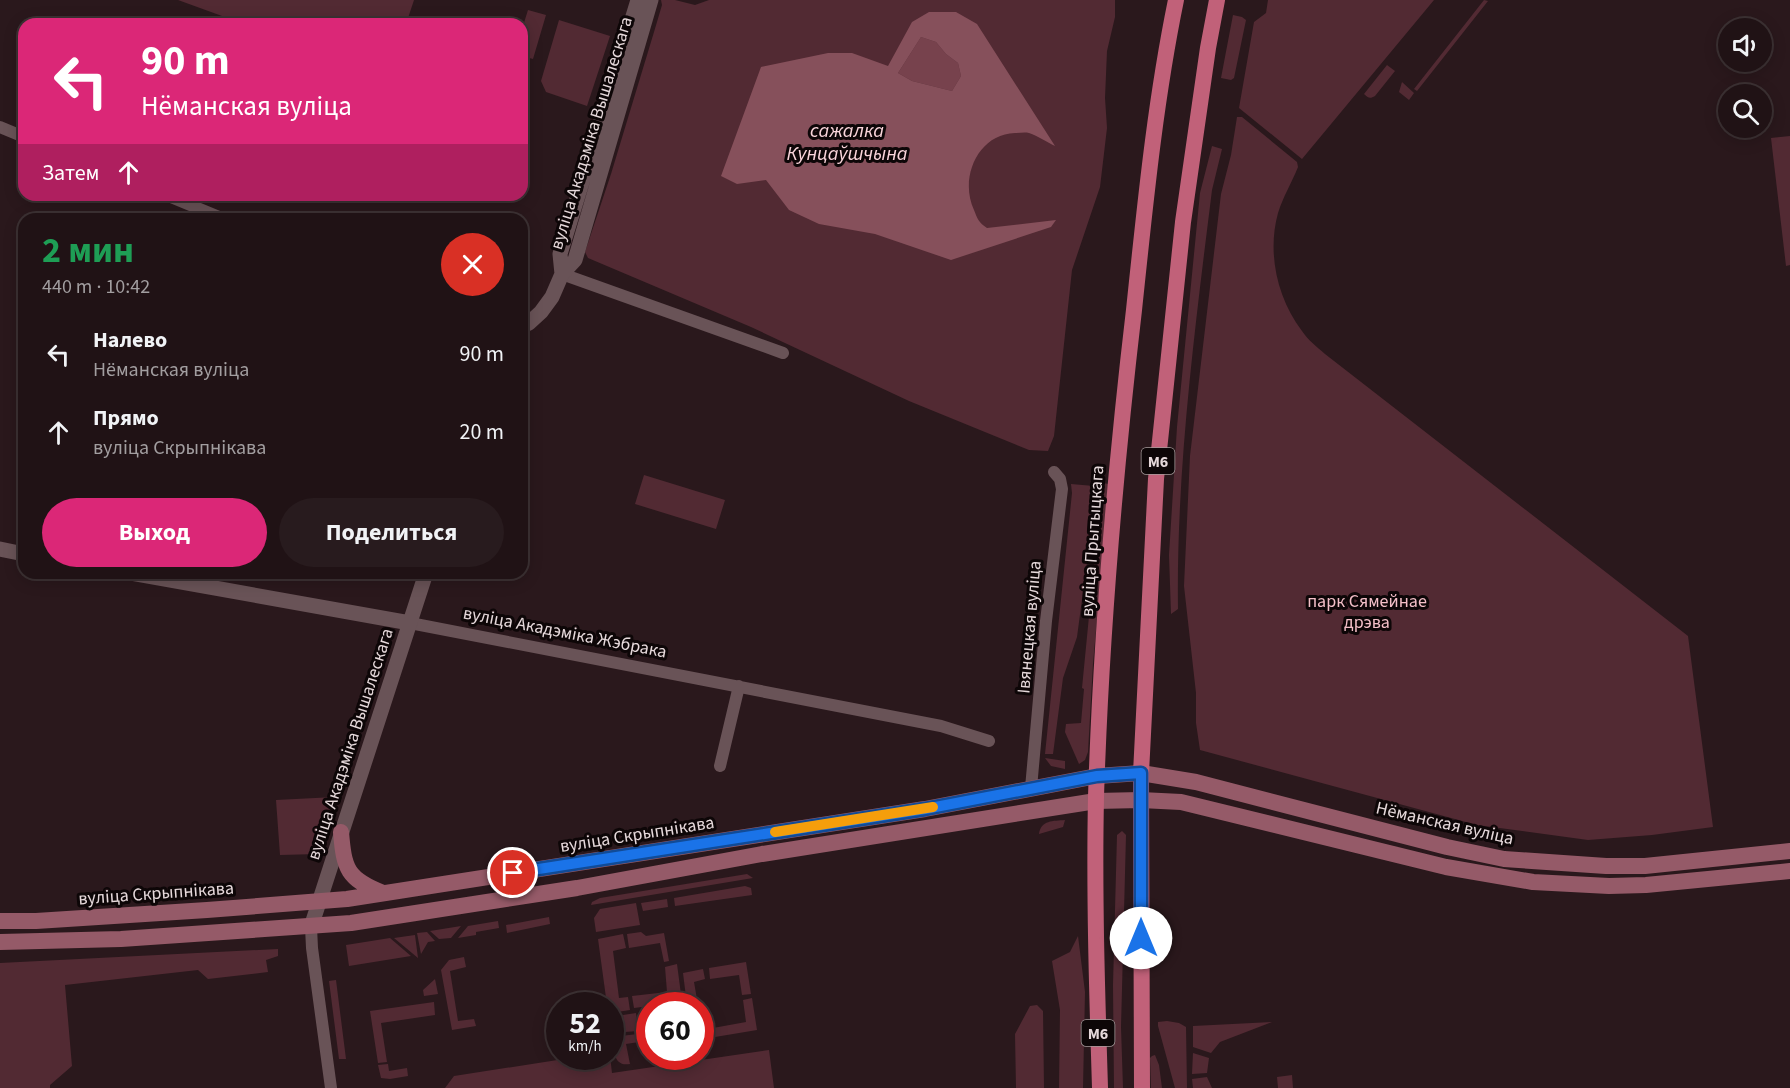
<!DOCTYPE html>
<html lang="ru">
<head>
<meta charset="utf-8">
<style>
  :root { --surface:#201215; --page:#281b1e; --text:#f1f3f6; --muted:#a29ea0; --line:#3d3234; --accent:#db2777 }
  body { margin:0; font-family:"Source Sans 3",sans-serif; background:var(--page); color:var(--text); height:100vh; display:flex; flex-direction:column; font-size:22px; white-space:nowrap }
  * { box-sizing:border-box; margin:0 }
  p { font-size:20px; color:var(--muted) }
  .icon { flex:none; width:33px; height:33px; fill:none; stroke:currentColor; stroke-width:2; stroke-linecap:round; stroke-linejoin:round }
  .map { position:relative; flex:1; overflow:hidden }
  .side { position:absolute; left:18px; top:213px; width:510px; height:366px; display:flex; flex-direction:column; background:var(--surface); border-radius:18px; box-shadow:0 3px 15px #0003,0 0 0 2px var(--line) }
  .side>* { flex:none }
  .hud { position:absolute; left:18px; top:18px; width:510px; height:183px; border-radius:18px; box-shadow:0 3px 15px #0003,0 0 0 2px var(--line); background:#db2777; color:#fff; overflow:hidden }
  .buttons { position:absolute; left:1718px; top:18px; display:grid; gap:12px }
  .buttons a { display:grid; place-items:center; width:54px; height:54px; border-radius:50%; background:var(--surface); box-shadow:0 3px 15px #0003,0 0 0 2px var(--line); font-size:30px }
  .speed { position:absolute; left:546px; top:992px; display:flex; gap:12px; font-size:30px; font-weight:700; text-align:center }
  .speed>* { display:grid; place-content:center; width:78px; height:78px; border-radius:50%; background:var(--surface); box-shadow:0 3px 15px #0003,0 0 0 2px var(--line); line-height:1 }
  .speed small { font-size:15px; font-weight:400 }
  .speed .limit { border:9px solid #d22; background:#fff; color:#111 }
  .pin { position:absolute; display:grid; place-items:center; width:51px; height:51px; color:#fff; margin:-26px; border:3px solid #fff; border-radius:50%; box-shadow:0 2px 6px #0007 }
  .me { position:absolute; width:66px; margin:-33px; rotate:0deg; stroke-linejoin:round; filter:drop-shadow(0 0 4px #0008) }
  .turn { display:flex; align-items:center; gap:21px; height:126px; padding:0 24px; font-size:27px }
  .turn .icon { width:78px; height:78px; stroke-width:2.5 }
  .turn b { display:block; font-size:42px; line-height:51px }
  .then { display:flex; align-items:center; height:57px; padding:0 24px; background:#0003; gap:12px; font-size:22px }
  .round { display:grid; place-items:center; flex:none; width:63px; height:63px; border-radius:32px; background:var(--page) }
  .summary { display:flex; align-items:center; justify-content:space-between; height:102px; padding:0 24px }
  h1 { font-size:36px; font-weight:700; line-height:45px; color:#1e9e55 }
  .primary-button { display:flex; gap:12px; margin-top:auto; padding:12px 24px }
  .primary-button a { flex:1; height:69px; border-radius:36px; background:var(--accent); color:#fff; font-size:24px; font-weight:700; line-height:69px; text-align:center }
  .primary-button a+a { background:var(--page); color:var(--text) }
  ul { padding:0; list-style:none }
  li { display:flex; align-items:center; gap:18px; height:78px; padding:0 24px }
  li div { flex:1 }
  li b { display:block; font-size:22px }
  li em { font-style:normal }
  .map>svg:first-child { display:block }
</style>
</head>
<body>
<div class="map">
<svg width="1790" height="1088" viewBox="0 0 1790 1088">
  <rect width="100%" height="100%" fill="#2a181c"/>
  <!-- green -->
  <path fill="#522a33" d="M178 0H414L406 24H244Z
    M661 0H675L695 5 709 0H1115V17L1107 51 1105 98 1107 128 1100 187 1072 270 1054 436 1048 451 1029 450 909 401 751 327 588 258 585 252 611 174 654 32 662 5Z
    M1268 0H1434L1302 159 1239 108 1254 22 1266 13Z
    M1484 0 1488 1 1417 91 1414 89Z
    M528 10 546 15 533 59 522 56V29Z
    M1233 15 1242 17 1246 20 1234 78 1231 80 1221 78Z
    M559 20 610 36 587 106 546 92 541 81Z
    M1387 65 1395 71 1375 96C1370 99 1368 98 1364 94Z
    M1402 82 1414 93 1409 100 1399 92Z
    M1237 117H1242L1297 162 1298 167C1292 182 1283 197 1278 213 1267 253 1277 298 1302 331 1308 340 1317 347 1325 354L1688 636 1713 827 1652 835 1588 840 1477 825 1200 750 1196 723V693L1184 586 1190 456 1221 194 1231 155Z
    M1790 136V265L1786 266 1771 138Z
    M1212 146 1222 149 1212 190C1195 327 1176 471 1178 609L1171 614 1169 555 1177 427 1200 193Z
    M644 475 725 500 716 529 635 504Z
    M1102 483 1109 484 1093 664 1088 752 1085 760 1079 764 1065 732 1066 724 1081 723 1084 689 1082 688Z
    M1071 484 1094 486 1087 562 1077 637 1063 678 1053 754H1045L1072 493Z
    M1045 758 1065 761V769L1051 766Z
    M335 797 318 854 280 855 276 800Z
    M1065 820 1063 827 1039 834C1041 820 1053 821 1065 820Z
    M1122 831 1126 835 1121 1027 1123 1088H1114L1113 985 1117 835Z
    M747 874 753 878 591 905 592 902 600 898Z
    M745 886 751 888 752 895 675 906 674 898Z
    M667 899 668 907 643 911 641 903Z
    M636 903 640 925 596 932 594 918 600 909Z
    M549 917 550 924 507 933 506 925Z
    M498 921 499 928 476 932V935L458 938 468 926Z
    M461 926 451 938 439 939 430 931Z
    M427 932 435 941 428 942 421 954 417 933Z
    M641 932 646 936 664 933 669 961 664 962 660 943 629 948 627 934Z
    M623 934 626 948 613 951 619 998 628 997 630 1010 611 1013 610 1005H607L598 939Z
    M415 935 418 958 394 938Z
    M1078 936 1085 992 1083 1088H1059L1060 1010 1052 961 1070 952Z
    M390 938 411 956 349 966 346 945Z
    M278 949V956L266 960 268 972 208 979 198 970 65 985 72 1066 50 1085V1088H0V963Z
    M464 957 466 967 450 971 458 1021 474 1019 476 1026 452 1030 441 970 449 960Z
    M746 962 751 994 742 995 739 975 710 979 709 968Z
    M677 964 682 1002 634 1008 632 996 667 992 665 967Z
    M703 969 705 979 694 982 698 1005H687L683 973Z
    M435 979 438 994 424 996 423 990Z
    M336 980 346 1059H339L329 981Z
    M752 998 757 1030 715 1037 713 1028 746 1022 743 1000Z
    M434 1002 435 1015 381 1023 387 1062 378 1063 370 1011Z
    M1037 1005 1043 1011 1044 1088H1016L1015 1034 1030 1006Z
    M649 1011V1029L641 1030 639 1012Z
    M636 1013 638 1031 625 1032 623 1015Z
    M620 1015 622 1033 611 1034V1017Z
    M1167 1021 1179 1023 1186 1027 1187 1088H1175L1158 1026V1022Z
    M1272 1022 1220 1042 1211 1053 1193 1047V1026Z
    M638 1034 639 1042 626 1044 630 1064C613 1067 614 1050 612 1037Z
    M769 1050 774 1088H445L454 1076 583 1056H610L612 1073Z
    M1193 1053 1209 1058 1207 1073 1192 1074Z
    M1155 1055 1159 1065 1162 1088H1151L1150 1058 1152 1056Z
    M388 1064 389 1071 407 1068 408 1076 390 1079 381 1078 378 1065Z
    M1292 1075 1293 1088H1278L1277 1077Z
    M1207 1077 1212 1088H1193L1192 1079Z"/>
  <!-- forest -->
  <path fill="#77424d" d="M921 37 936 42 946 54 958 63 961 76 952 91 912 81 898 73Z"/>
  <!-- water -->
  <path fill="#86505b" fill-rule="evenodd" d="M929 12H956L977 24 1055 146C1047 142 1038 136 1029 133 1025 132 1020 133 1015 133 978 134 959 178 974 210 977 218 979 223 987 228L1056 220 1051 227 951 260 875 234 819 224 789 210 766 180 737 184 721 176 761 67 828 53H852L888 66 912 22ZM921 37 936 42 946 54 958 63 961 76 952 91 912 81 898 73Z"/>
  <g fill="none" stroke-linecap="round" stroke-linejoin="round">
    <!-- minor -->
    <path stroke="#695357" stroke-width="12" d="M0 127 24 137
      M166 195 224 219
      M562 274 783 353
      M410 623 941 726 989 741
      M720 766 739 686
      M1031 788 1046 621 1062 489 1060 479 1054 472
      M311 927 312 948 331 1088"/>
    <!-- tertiary -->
    <path stroke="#695357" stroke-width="15" d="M562 274 560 254 638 0
      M522 326 529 323 541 312 552 297 562 274 575 260 651 0
      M0 549 24 554
      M131 573 410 623
      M311 927 426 573"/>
    <!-- secondary -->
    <path stroke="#955a68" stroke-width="16" d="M341 832C344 869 347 879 383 893
      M0 921H36L207 910 347 899 925 809 1097 776 1141 773 1196 782 1447 847 1504 859 1606 866H1645L1790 851
      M0 942 121 939 351 923 577 888 762 854 1096 801 1141 800 1181 802 1446 867 1533 882 1609 886 1646 885 1790 871"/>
    <!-- primary -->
    <path stroke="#c16179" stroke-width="16" d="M1100 1088C1097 991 1094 894 1096 797 1101 634 1115 472 1134 310 1145 206 1155 102 1176 0
      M1142 1088 1141 773 1156 479 1183 222 1208 48 1217 0"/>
  </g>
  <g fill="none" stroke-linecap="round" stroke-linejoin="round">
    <defs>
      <path id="route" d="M513 873 925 809 1097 776 1141 773V938"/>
    </defs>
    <!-- route casing -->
    <use href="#route" stroke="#114b97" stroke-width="15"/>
    <!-- route -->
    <use href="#route" stroke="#1a73e8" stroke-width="10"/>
    <!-- slow -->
    <path stroke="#f59e0b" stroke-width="10" d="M775 832 933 807"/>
  </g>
  <g text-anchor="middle" stroke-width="6" stroke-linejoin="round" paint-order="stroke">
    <!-- shield labels -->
    <g fill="#0d0607" stroke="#a59a9b" stroke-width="1.5">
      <rect x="1141.5" y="448" width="33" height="26" rx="4.5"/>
      <rect x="1081.5" y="1020" width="33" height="26" rx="4.5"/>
    </g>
    <g font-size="16" font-weight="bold" fill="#e6d9db">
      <text x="1158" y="467">М6</text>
      <text x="1098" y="1039">М6</text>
    </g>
    <!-- street labels -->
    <g font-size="18" fill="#e6d9db" stroke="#0d0607">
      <text transform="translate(591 133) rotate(-73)" y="6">вуліца Акадэміка Вышалескага</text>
      <text transform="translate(1092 541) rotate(-86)" y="6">вуліца Прытыцкага</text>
      <text transform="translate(1029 627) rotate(-85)" y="6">Івянецкая вуліца</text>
      <text transform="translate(565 632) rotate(11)" y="6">вуліца Акадэміка Жэбрака</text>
      <text transform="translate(350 744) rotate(-72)" y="6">вуліца Акадэміка Вышалескага</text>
      <text transform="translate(1445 823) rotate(13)" y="6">Нёманская вуліца</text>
      <text transform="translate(637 834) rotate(-9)" y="6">вуліца Скрыпнікава</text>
      <text transform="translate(156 893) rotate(-4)" y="6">вуліца Скрыпнікава</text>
    </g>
    <!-- park labels -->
    <g font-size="18" fill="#f4bfc8" stroke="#0d0607">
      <text x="1367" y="607">парк Сямейнае<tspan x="1367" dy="21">дрэва</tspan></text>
    </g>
    <!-- water labels -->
    <g font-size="20" font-style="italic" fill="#fbd6dc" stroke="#0d0607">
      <text x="847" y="137">сажалка<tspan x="847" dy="23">Кунцаўшчына</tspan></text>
    </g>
  </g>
</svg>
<div class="buttons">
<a><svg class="icon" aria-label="sound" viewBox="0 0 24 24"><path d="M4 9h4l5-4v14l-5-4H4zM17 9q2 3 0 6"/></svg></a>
<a><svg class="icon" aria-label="search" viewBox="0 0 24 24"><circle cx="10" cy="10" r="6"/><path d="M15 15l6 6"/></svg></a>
</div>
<div class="speed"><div>52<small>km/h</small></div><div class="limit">60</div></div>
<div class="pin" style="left:513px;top:873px;background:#d93025"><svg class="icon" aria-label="arrive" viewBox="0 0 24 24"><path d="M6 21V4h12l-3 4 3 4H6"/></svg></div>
<svg class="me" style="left:1141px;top:938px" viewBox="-20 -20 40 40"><circle r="19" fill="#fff"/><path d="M0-13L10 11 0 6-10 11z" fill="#1a73e8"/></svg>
<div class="hud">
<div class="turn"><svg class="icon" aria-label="left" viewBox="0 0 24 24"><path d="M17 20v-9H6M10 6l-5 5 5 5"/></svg><div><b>90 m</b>Нёманская вуліца</div></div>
<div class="then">Затем<svg class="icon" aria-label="ahead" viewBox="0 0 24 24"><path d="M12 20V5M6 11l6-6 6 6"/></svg></div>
</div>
<section class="side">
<div class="summary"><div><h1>2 мин</h1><p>440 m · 10:42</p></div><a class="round" style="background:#d93025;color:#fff"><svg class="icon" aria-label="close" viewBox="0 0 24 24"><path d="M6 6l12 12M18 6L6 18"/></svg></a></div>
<ul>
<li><svg class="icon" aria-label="left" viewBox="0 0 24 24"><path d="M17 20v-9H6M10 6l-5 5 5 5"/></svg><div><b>Налево</b><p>Нёманская вуліца</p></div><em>90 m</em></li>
<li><svg class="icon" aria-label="ahead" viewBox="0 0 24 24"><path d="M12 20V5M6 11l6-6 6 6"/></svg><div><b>Прямо</b><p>вуліца Скрыпнікава</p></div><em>20 m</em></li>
</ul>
<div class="primary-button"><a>Выход</a><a>Поделиться</a></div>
</section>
</div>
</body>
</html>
